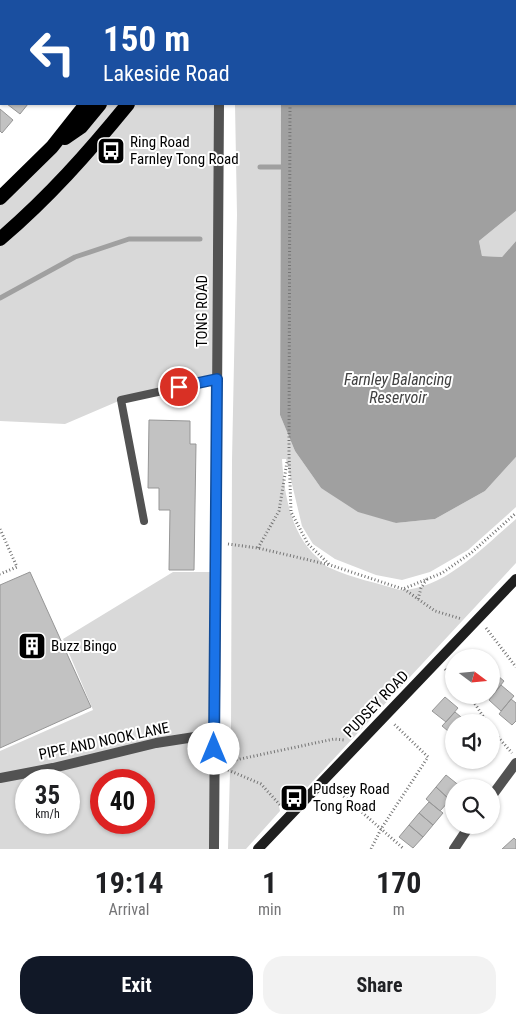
<!DOCTYPE html>
<html lang="en">
<head>
<meta charset="utf-8">
<style>
  :root { --surface:#fff; --page:#f2f2f2; --text:#202124; --muted:#757577; --accent:#111827 }
  body { margin:0; font-family:"Roboto Condensed",sans-serif; background:var(--page); color:var(--text); height:100vh; display:flex; flex-direction:column; font-size:19px; white-space:nowrap }
  * { box-sizing:border-box; margin:0 }
  p { font-size:16px; color:var(--muted) }
  .icon { flex:none; width:28px; height:28px; fill:none; stroke:currentColor; stroke-width:2; stroke-linecap:round; stroke-linejoin:round }
  .map { position:relative; height:849px; overflow:hidden }
  .side { display:flex; flex-direction:column; background:var(--surface); flex:1 }
  .side>* { flex:none }
  .banner { position:absolute; left:0px; top:0px; width:516px; height:105px; box-shadow:0 1px 4px #0004; background:#1a4fa0; color:#fff; overflow:hidden }
  .needle { width:32px; rotate:106deg }
  .controls { position:absolute; left:445px; top:649px; display:grid; gap:10px }
  .controls a { display:grid; place-items:center; width:55px; height:55px; border-radius:50%; background:var(--surface); box-shadow:0 1px 4px #0004; font-size:25px }
  .speed { position:absolute; left:15px; top:769px; display:flex; gap:10px; font-size:25px; font-weight:700; text-align:center }
  .speed>* { display:grid; place-content:center; width:65px; height:65px; border-radius:50%; background:var(--surface); box-shadow:0 1px 4px #0004; line-height:1 }
  .speed small { font-size:12px; font-weight:400 }
  .speed .limit { border:8px solid #d22; background:#fff; color:#111 }
  .pin { position:absolute; display:grid; place-items:center; width:42px; height:42px; color:#fff; margin:-21px; border:2px solid #fff; border-radius:50%; box-shadow:0 1px 5px #0007 }
  .me { position:absolute; width:55px; margin:-28px; rotate:0deg; stroke-linejoin:round; filter:drop-shadow(0 0 4px #0008) }
  .turn { display:flex; align-items:center; gap:18px; height:105px; padding:0 20px; font-size:22px }
  .turn .icon { width:65px; height:65px; stroke-width:2.5 }
  .turn b { display:block; font-size:35px; line-height:42px }
  .eta { display:flex; justify-content:space-evenly; align-items:center; height:85px; text-align:center }
  .eta b { font-size:30px; font-weight:700; line-height:35px }
  .action { display:flex; gap:10px; margin-top:auto; padding:10px 20px }
  .action a { flex:1; height:58px; border-radius:20px; background:var(--accent); color:#fff; font-size:20px; font-weight:700; line-height:58px; text-align:center }
  .action a+a { background:var(--page); color:var(--text) }
  .map>svg:first-child { display:block }
</style>
</head>
<body>
<div class="map">
<svg width="516" height="849" viewBox="0 0 516 849">
  <rect width="100%" height="100%" fill="#fff"/>
  <!-- green -->
  <path fill="#d9d9d9" fill-rule="evenodd" d="M86 104H219L217 379 121 400 65 424 0 421V198Z
    M235 104H281L280 415 295 451 321 488 396 523 435 519 485 491 516 457V507L468 550 430 572 402 580 376 575 335 559 313 544 302 526 286 459H282C284 494 291 535 318 558 321 562 325 566 330 568 352 578 377 583 400 590 444 590 484 546 516 519V563L301 794 291 793 279 806 280 811 246 849H228L231 731 232 460 237 215Z
    M516 211V241L502 257 482 256 479 241Z
    M173 572H216L214 849H0V751L93 710 63 639ZM26 780H69V822H26ZM101 780H144V822H101Z"/>
  <!-- water -->
  <path fill="#a0a0a0" d="M309 0H516V211L479 241 482 256 502 257 516 241V457L485 491 435 519 396 523 358 512 321 488 295 451 280 415 281 104H515V1H309Z"/>
  <g fill="none" stroke-linecap="round" stroke-linejoin="round">
    <!-- stream -->
    <path stroke="#a0a0a0" stroke-width="5" d="M260 167H281
      M0 298 75 257 129 239H200"/>
  </g>
  <!-- building -->
  <path fill="#c2c2c2" stroke="#969696" d="M86 0H110L112 1H86Z
    M7 104H28L20 114Z
    M0 109 13 120 2 133 0 131Z
    M149 420 190 421V444H196L194 570H169L170 510H159V488H148Z
    M30 572 91 707 0 748V585Z
    M492 671 504 681 492 696 491 695Z
    M501 685 514 696 501 711 489 700Z
    M445 697 458 708 446 722 432 711Z
    M511 699 516 703V721L512 725 499 714Z
    M455 712 467 722H454V736L442 726Z
    M468 760H480L475 766Z
    M446 775 461 787 454 788V796L450 800 436 787Z
    M436 787 450 800 440 811 426 799Z
    M429 802 443 813 433 825 419 813Z
    M419 813 433 825 423 837 409 825Z
    M409 825 423 837 413 848 399 837Z
    M514 838 516 840V849H502Z"/>
  <g fill="none" stroke-linecap="round" stroke-linejoin="round">
    <!-- path -->
    <path stroke="#747474" stroke-width="3" stroke-dasharray="1 2.5" stroke-linecap="butt" d="M296 1V0
      M290 104 289 454 291 512 308 544 330 565 403 589 442 573 471 553 516 513
      M0 529 17 567 0 574
      M228 544 258 548 330 565
      M258 548 279 511 287 462
      M404 589 435 611 462 619
      M418 599 421 588 427 579
      M486 628 516 667
      M445 669 454 679
      M469 695 487 722
      M491 729 512 753
      M226 762 334 739 344 740
      M228 770 261 784 281 806
      M333 787 404 849
      M371 849 381 829 428 757 393 723"/>
    <!-- service -->
    <path stroke="#525252" stroke-width="8" d="M144 521 121 400 217 379"/>
    <!-- minor -->
    <path stroke="#525252" stroke-width="10" d="M0 778 53 768 156 743 214 734
      M491 797 516 763
      M454 849 470 825"/>
    <!-- tertiary -->
    <path stroke="#525252" stroke-width="10" d="M220 1V0
      M214 849 219 104"/>
    <!-- secondary -->
    <path stroke="#1f1f1f" stroke-width="10" d="M258 849 516 579"/>
    <!-- trunk -->
    <path stroke="#000" stroke-width="14" d="M167 1 168 0
      M211 1 212 0
      M65 138 81 127 100 104
      M0 198 52 147 86 104
      M0 239C49 197 88 153 128 104"/>
  </g>
  <g fill="none" stroke-linecap="round" stroke-linejoin="round">
    <defs>
      <path id="route" d="M179 387 217 379 214 749"/>
    </defs>
    <!-- route casing -->
    <use href="#route" stroke="#114b97" stroke-width="12"/>
    <!-- route -->
    <use href="#route" stroke="#1a73e8" stroke-width="9"/>
  </g>
  <!-- icons -->
  <defs>
    <symbol id="bus-square" viewBox="-11 -11 22 22"><rect x="-9" y="-9" width="18" height="18" rx="4" fill="#000" stroke="#fff"/><path d="M-5-6H5V4H4V6H2V4H-2V6H-4V4H-5ZM-3.5-4V0h7V-4ZM-3.5 1.2v1.5H-2V1.2ZM2 1.2v1.5H3.5V1.2Z" fill="#fff"/></symbol>
    <symbol id="building-square" viewBox="-11 -11 22 22"><rect x="-9" y="-9" width="18" height="18" rx="4" fill="#000" stroke="#fff"/><path d="M-4-6H4V6H1V3H-1V6H-4ZM-2.5-4.3h1.7v1.8h-1.7ZM.8-4.3h1.7v1.8H.8ZM-2.5-1h1.7V.8h-1.7ZM.8-1h1.7V.8H.8Z" fill="#fff"/></symbol>
  </defs>
  <g fill-rule="evenodd">
    <use href="#bus-square" x="95" y="135" width="32" height="32"/>
    <use href="#building-square" x="16" y="630" width="32" height="32"/>
    <use href="#bus-square" x="278" y="782" width="32" height="32"/>
  </g>
  <g text-anchor="middle" stroke-width="4" stroke-linejoin="round" paint-order="stroke">
    <!-- poi labels -->
    <g font-size="15" fill="#000" stroke="#fff" text-anchor="start">
      <text x="130" y="147">Ring Road<tspan x="130" dy="17">Farnley Tong Road</tspan></text>
      <text x="51" y="651">Buzz Bingo</text>
      <text x="313" y="794">Pudsey Road<tspan x="313" dy="17">Tong Road</tspan></text>
    </g>
    <!-- street labels -->
    <g font-size="15" fill="#000" stroke="#fff">
      <text transform="translate(202 311) rotate(-90)" y="5">TONG ROAD</text>
      <text transform="translate(376 704) rotate(-46)" y="5">PUDSEY ROAD</text>
      <text transform="translate(104 741) rotate(-12)" y="5">PIPE AND NOOK LANE</text>
    </g>
    <!-- water labels -->
    <g font-size="16" font-style="italic" fill="#414141" stroke="#fff">
      <text x="398" y="385">Farnley Balancing<tspan x="398" dy="18">Reservoir</tspan></text>
    </g>
  </g>
</svg>
<div class="controls">
<a><svg class="needle" viewBox="-14 -14 28 28"><path d="M0-13l5 13h-10z" fill="#e53935"/><path d="M0 13l5-13h-10z" fill="#757577"/></svg></a>
<a><svg class="icon" aria-label="sound" viewBox="0 0 24 24"><path d="M4 9h4l5-4v14l-5-4H4zM17 9q2 3 0 6"/></svg></a>
<a><svg class="icon" aria-label="search" viewBox="0 0 24 24"><circle cx="10" cy="10" r="6"/><path d="M15 15l6 6"/></svg></a>
</div>
<div class="speed"><div>35<small>km/h</small></div><div class="limit">40</div></div>
<div class="pin" style="left:179px;top:387px;background:#d93025"><svg class="icon" aria-label="arrive" viewBox="0 0 24 24"><path d="M6 21V4h12l-3 4 3 4H6"/></svg></div>
<svg class="me" style="left:214px;top:749px" viewBox="-20 -20 40 40"><circle r="19" fill="#fff"/><path d="M0-13L10 11 0 6-10 11z" fill="#1a73e8"/></svg>
<div class="banner">
<div class="turn"><svg class="icon" aria-label="left" viewBox="0 0 24 24"><path d="M17 20v-9H6M10 6l-5 5 5 5"/></svg><div><b>150 m</b>Lakeside Road</div></div>
</div>
</div>
<section class="side">
<div class="eta">
<div><b>19:14</b><p>Arrival</p></div>
<div><b>1</b><p>min</p></div>
<div><b>170</b><p>m</p></div>
</div>
<div class="action"><a>Exit</a><a>Share</a></div>
</section>
</body>
</html>
